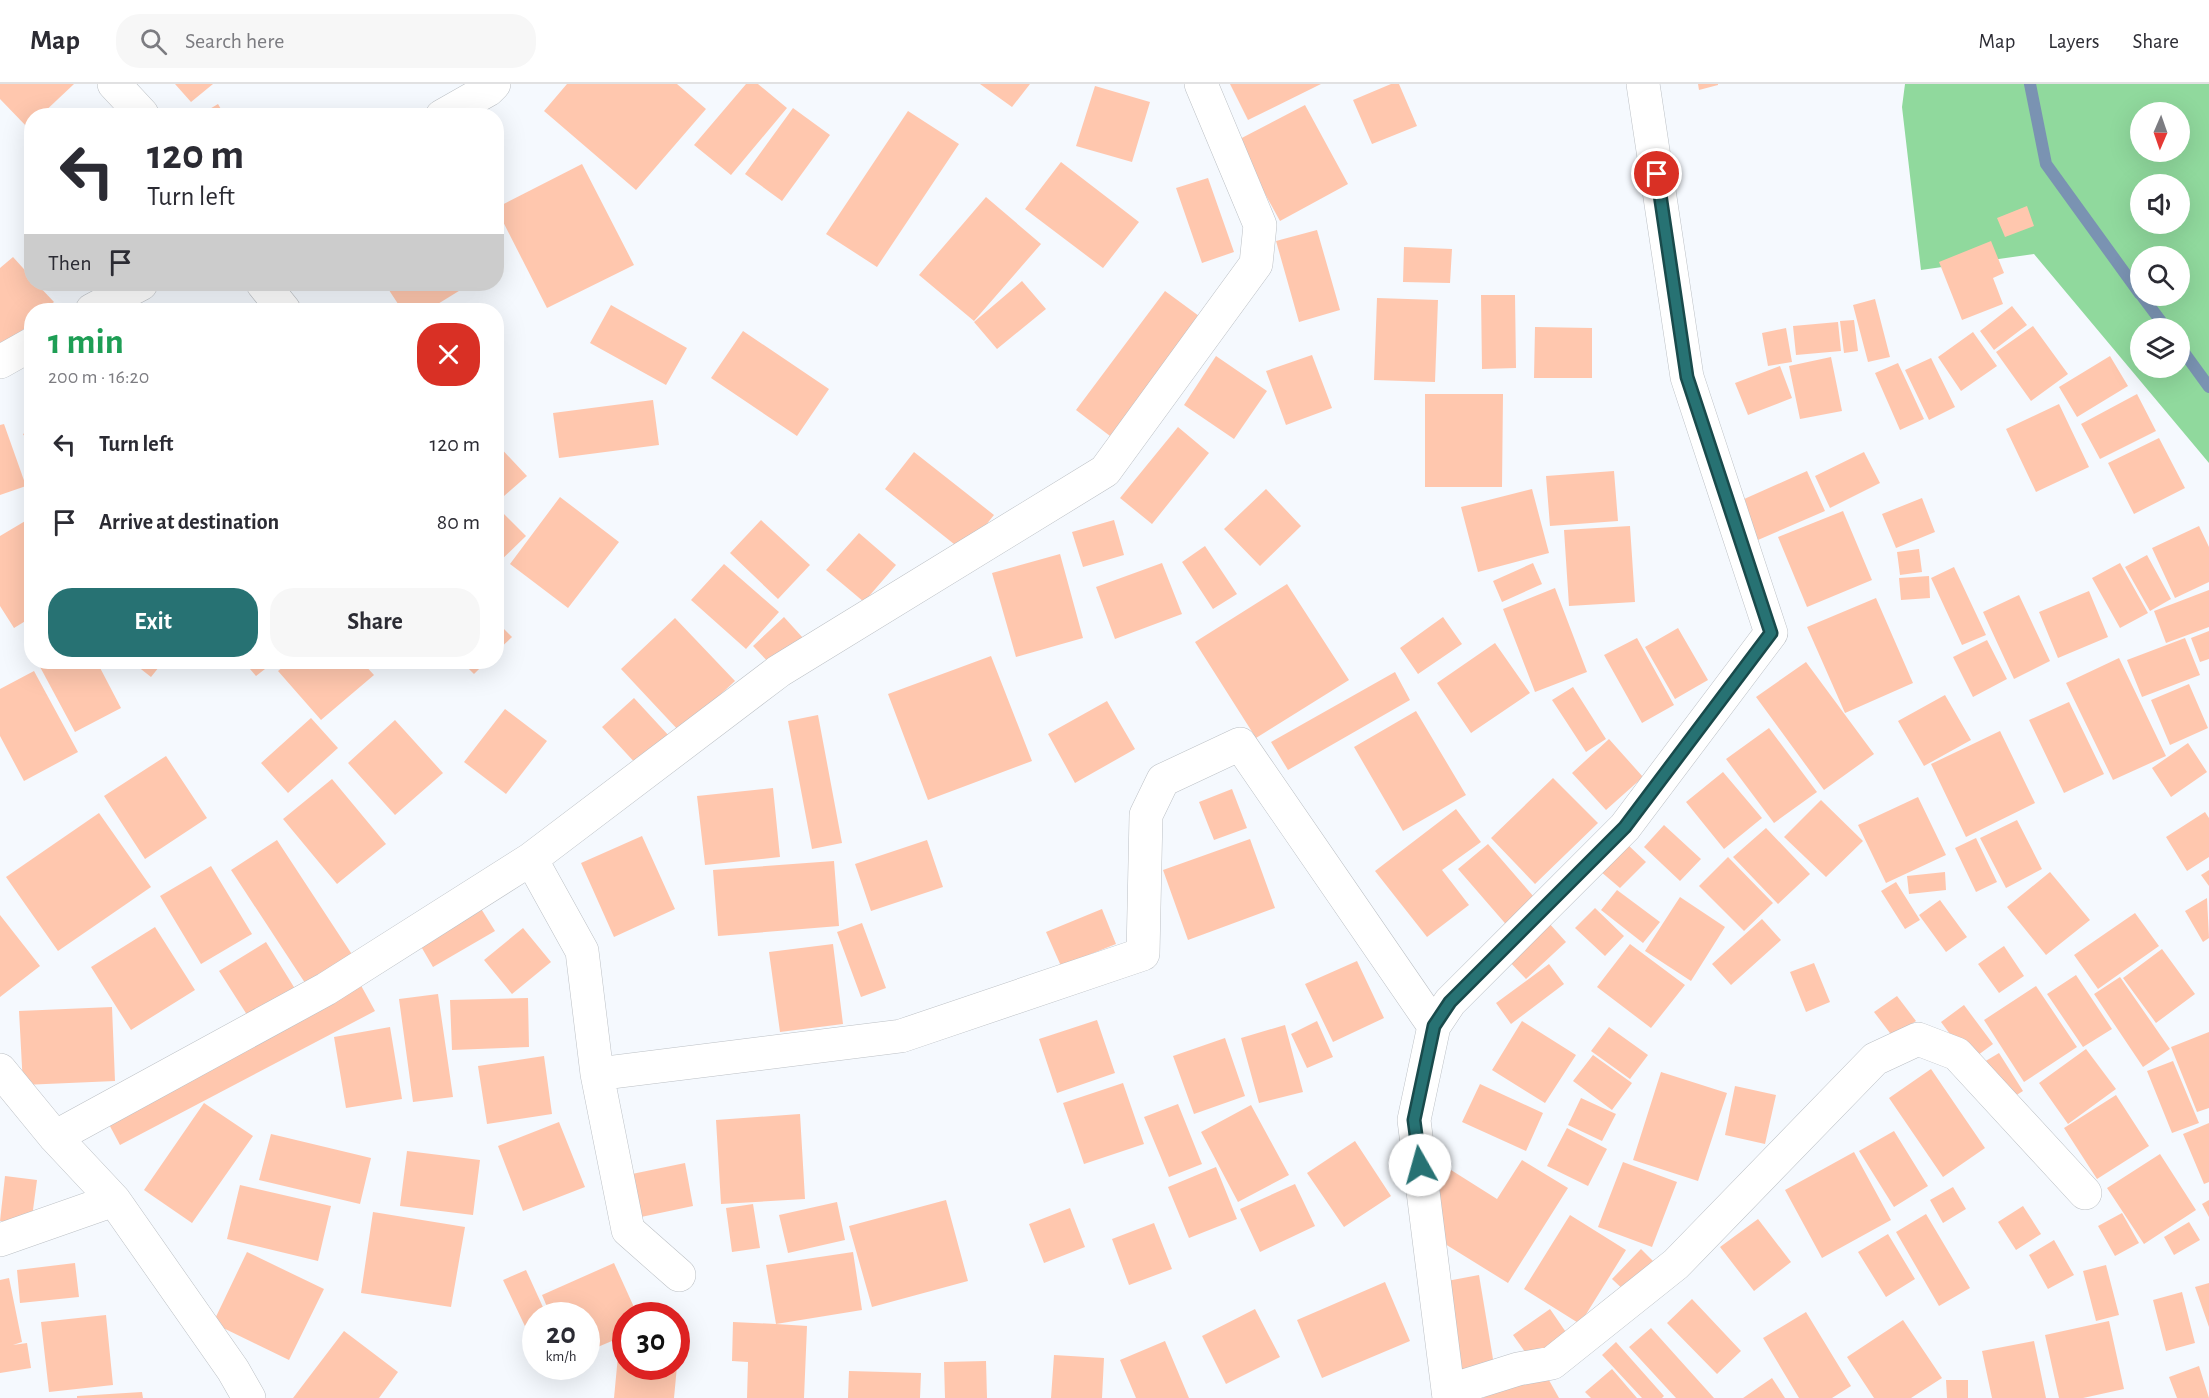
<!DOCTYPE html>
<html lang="en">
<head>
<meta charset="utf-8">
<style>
  :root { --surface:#fff; --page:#f7f7f7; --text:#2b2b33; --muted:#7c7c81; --line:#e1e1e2; --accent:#277273 }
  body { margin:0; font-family:"Alegreya Sans",sans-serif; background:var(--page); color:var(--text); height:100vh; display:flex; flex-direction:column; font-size:22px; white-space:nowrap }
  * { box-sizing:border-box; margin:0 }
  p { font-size:20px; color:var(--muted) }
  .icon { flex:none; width:33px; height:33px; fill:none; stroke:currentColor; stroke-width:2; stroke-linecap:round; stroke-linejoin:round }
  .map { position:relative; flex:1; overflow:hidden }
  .sheet { position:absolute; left:24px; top:219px; width:480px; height:366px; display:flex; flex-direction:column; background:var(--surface); border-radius:24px; box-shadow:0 6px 24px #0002 }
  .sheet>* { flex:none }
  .guide { position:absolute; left:24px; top:24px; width:480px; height:183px; border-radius:24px; box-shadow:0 6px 24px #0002; background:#fff; color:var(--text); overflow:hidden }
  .needle { width:39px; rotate:182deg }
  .buttons { position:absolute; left:2130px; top:18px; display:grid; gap:12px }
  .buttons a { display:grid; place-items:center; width:60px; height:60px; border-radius:50%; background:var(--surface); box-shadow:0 6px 24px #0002; font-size:30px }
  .speed { position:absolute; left:522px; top:1218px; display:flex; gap:12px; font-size:30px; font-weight:700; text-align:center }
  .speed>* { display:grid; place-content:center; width:78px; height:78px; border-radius:50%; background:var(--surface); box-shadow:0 6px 24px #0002; line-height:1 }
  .speed small { font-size:15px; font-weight:400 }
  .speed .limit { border:9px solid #d22; background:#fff; color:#111 }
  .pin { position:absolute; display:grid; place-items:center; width:51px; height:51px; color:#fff; margin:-26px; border:3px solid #fff; border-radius:50%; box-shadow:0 2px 6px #0007 }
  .me { position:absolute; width:66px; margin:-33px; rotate:353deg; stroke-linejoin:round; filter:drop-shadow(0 0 4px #0008) }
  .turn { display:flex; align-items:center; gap:21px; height:126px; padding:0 24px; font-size:27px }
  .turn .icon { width:78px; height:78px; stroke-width:2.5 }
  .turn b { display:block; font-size:42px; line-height:51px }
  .then { display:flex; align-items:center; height:57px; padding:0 24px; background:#0003; gap:12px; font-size:22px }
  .round { display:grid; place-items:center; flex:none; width:63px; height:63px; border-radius:24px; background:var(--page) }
  .summary { display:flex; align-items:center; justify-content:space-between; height:102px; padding:0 24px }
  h1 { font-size:36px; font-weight:700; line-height:45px; color:#1e9e55 }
  .primary-button { display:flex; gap:12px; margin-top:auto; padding:12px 24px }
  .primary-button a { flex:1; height:69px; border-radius:24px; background:var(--accent); color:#fff; font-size:24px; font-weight:700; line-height:69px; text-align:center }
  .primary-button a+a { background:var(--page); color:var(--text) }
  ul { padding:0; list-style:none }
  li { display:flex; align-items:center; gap:18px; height:78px; padding:0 24px }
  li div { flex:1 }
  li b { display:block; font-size:22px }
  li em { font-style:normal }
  header { display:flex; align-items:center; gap:36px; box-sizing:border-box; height:84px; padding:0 30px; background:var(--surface); border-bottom:2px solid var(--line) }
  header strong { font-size:28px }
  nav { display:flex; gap:33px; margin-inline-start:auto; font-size:21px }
  .search { width:420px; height:54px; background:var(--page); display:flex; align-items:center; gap:15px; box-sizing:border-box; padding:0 21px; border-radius:24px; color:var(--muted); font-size:22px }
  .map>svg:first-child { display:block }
</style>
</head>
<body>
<header>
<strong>Map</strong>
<div class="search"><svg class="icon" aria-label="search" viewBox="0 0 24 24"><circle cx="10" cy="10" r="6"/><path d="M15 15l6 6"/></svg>Search here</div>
<nav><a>Map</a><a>Layers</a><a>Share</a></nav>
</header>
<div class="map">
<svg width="2209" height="1314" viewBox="0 0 2209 1314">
  <rect width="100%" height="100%" fill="#f5f9fe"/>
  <!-- green -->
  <path fill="#90d99d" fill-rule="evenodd" d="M1905 0H2209V379L2034 170 1921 186 1902 23ZM2140 28H2180V68H2140ZM2140 100H2180V140H2140ZM2140 172H2180V212H2140ZM2140 244H2180V284H2140Z"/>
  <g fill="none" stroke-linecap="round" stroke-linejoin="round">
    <!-- stream -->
    <path stroke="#7a93b2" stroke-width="12" d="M2030 0 2046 80 2140 210
      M2142 212 2166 244
      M2180 263 2209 303"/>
  </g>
  <!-- building -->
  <path fill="#ffc7ae" d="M0 0H74L40 32H32V40L28 44 0 15Z
    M175 0H213L191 18Z
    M567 0H677L706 25 636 106 544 27Z
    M746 0H758L787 24 731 91 694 61Z
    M980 0H1030L1012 23Z
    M1230 0H1321L1248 36Z
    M1391 0H1399L1417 42 1372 60 1353 16Z
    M1698 0H1718V1L1699 6Z
    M1095 2 1150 18 1132 78 1076 62Z
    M218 20 225 32H198Z
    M1305 21 1348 100 1280 137 1236 57Z
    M793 24 830 51 782 117 745 90Z
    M908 27 959 60 877 183 826 150Z
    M1061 78 1139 138 1103 184 1025 125Z
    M582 80 634 181 547 224 496 124Z
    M1208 94 1234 168 1202 179 1176 104Z
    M986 113 1041 160 974 237 919 191Z
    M2027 122 2034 142 2005 153 1997 134Z
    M1317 146 1340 226 1299 238 1276 157Z
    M1991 157 2004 189 1993 194 2003 220 1962 236 1939 178Z
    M1404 163 1452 165 1450 199 1403 198Z
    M13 173 32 194V200H37L54 218 44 226H32V238L4 262 0 258V184Z
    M1022 197 1046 225 997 265 974 238Z
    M385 200H465L467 202 428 226H402Z
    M1165 207 1199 232 1110 352 1076 326Z
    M1481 211H1515L1516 284 1482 285Z
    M1377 214 1438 216 1435 298 1374 296Z
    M1875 215 1890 273 1868 278 1853 221Z
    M611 221 687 264 666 301 590 259Z
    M2012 222 2027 241 1994 266 1980 247Z
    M1854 236 1858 267 1844 269 1840 237Z
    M1838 238 1841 267 1796 271 1793 242Z
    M2033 242 2068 290 2031 317 1996 268Z
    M1535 243 1592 244V294H1534Z
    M1786 244 1792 278 1768 282 1762 249Z
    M743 247 829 305 797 352 711 294Z
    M1973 248 1997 282 1961 307 1938 273Z
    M1312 271 1332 324 1286 341 1266 287Z
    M1216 272 1267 307 1234 355 1184 321Z
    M2110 272 2128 302 2077 333 2059 303Z
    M1831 273 1842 327 1800 335 1789 282Z
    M1931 274 1955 323 1929 336 1905 286Z
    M1898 279 1924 335 1900 346 1875 289Z
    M1780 282 1792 314 1748 331 1735 299Z
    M1425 310H1503L1502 403H1425Z
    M2137 310 2156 347 2100 375 2081 340Z
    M653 316 659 361 559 374 553 329Z
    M2059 320 2089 383 2036 408 2006 345Z
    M4 340 26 402 0 411V341Z
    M1178 343 1209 369 1152 440 1120 414Z
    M32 345V365L23 350Z
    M2159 354 2185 404 2134 430 2108 379Z
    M496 359 527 392 496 419Z
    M914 368 994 431 964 468 885 405Z
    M1864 368 1880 399 1830 424 1815 392Z
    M1614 387 1618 437 1550 442 1546 392Z
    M1807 387 1825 427 1751 459 1733 420Z
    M1266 405 1301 442 1260 482 1224 445Z
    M1532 405 1549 469 1478 488 1461 423Z
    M560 413 619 458 568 524 510 480Z
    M1922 414 1935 448 1896 464 1882 430Z
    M1843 427 1872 496 1807 523 1778 453Z
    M503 429 526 452 496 481V435Z
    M32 433V533L14 544 0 522V452Z
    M761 436 810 481 778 515 730 469Z
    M1114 436 1124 471 1083 483 1072 448Z
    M1630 442 1635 518 1569 522 1564 446Z
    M2199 442 2209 463V498L2175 514 2152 464Z
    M859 449 896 481 864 518 826 486Z
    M1205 462 1237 510 1213 525 1182 478Z
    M1919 465 1922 488 1900 491 1897 468Z
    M1060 470 1083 554 1016 573 992 489Z
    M2147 471 2171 515 2150 527 2125 483Z
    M1162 479 1182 530 1115 555 1096 503Z
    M1533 479 1542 500 1502 518 1493 497Z
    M2120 479 2148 529 2120 544 2092 494Z
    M724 480 779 528 746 565 691 516Z
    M1954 483 1986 551 1962 561 1931 494Z
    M1929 492 1930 514 1901 516 1899 494Z
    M1287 500 1349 596 1256 654 1195 558Z
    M1555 504 1587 588 1535 608 1503 525Z
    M2209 506V543L2166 559 2154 527Z
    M2089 507 2108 553 2058 574 2039 528Z
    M2019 511 2050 577 2014 595 1983 528Z
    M1876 514 1913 599 1845 629 1807 543Z
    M784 533 803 554 772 582 753 562Z
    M1443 533 1462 560 1418 590 1400 564Z
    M675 534 735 597 680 648 621 585Z
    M496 537 512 553 496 568Z
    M1678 544 1708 596 1675 615 1645 563Z
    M2209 547V575L2200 578 2191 554Z
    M1637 554 1674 621 1642 639 1604 571Z
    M2185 554 2200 591 2142 613 2127 576Z
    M1987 556 2007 595 1973 613 1953 573Z
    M1495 559 1530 609 1471 649 1437 599Z
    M991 572 1032 677 928 716 888 610Z
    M2119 574 2166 672 2113 696 2066 599Z
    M45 578H97L121 624 75 648 39 581Z
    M132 578H163L151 593Z
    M244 578H274L256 592Z
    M289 578H362L374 591 321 636 278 587Z
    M462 578H486L474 590Z
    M1806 578 1874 670 1824 706 1756 613Z
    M34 587 78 668 24 697 0 652V605Z
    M1395 588 1410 616 1288 686 1271 658Z
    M2189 600 2208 644 2170 661 2151 616Z
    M1573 603 1606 655 1586 668 1552 616Z
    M1945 611 1971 656 1924 682 1898 637Z
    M634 614 670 653 638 682 602 643Z
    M1107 617 1135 665 1075 699 1048 650Z
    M2069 618 2104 690 2064 709 2029 636Z
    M505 625 547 657 506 710 464 678Z
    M1416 627 1466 711 1403 747 1354 663Z
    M818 631 842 759 812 765 788 637Z
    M311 634 338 664 288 709 261 679Z
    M395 636 443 689 395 731 348 679Z
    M1769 644 1817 708 1774 739 1726 675Z
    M2000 647 2035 719 1966 753 1931 680Z
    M1609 655 1643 693 1606 726 1572 689Z
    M2188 659 2207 688 2171 713 2152 684Z
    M166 672 207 734 145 775 104 712Z
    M1723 688 1762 734 1724 765 1686 718Z
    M1553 694 1598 739 1535 800 1491 754Z
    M332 695 386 760 337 800 283 735Z
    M773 704 780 773 705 781 697 712Z
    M1232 705 1247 744 1214 756 1199 718Z
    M1918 713 1946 771 1886 799 1858 741Z
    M1821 716 1863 757 1826 793 1784 753Z
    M1456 725 1481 758 1442 786 1469 821 1427 853 1375 787Z
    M2205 728 2209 734V773L2187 787 2166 753Z
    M99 729 151 803 58 867 6 793Z
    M2017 736 2042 785 2006 804 1980 754Z
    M1664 741 1701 775 1680 797 1644 763Z
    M1766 744 1810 790 1778 820 1733 773Z
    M642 752 675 825 614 853 581 779Z
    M1976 754 1997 798 1976 808 1955 764Z
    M1250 755 1275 824 1188 856 1163 786Z
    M277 756 355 875 309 905 231 786Z
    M927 756 943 803 871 827 855 780Z
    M1488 760 1540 820 1510 845 1458 785Z
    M1627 760 1646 778 1620 804 1600 787Z
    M1728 773 1773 819 1744 847 1699 802Z
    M834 777 839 842 718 852 713 786Z
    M211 782 252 850 201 880 160 812Z
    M2209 786V802L2201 791Z
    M1945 788 1946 806 1909 810 1907 792Z
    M2050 788 2090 836 2046 871 2007 823Z
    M1896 798 1920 836 1905 845 1881 807Z
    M1617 806 1660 838 1643 859 1601 826Z
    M1680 813 1725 843 1691 897 1645 867Z
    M2207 814 2209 854 2203 858 2185 827Z
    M1940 816 1967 853 1946 868 1919 831Z
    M480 823 495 847 433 883 419 859Z
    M1595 824 1624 852 1605 872 1575 844Z
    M1102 825 1116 860 1061 882 1046 848Z
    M2135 829 2159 862 2098 905 2074 871Z
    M0 831 40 882 0 913Z
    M1762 835 1781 856 1731 901 1712 880Z
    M1548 838 1566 858 1526 895 1507 875Z
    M862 839 886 904 861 913 837 848Z
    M155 843 195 906 131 946 91 883Z
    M523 844 551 878 512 910 484 876Z
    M266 858 297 908 251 937 219 887Z
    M833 860 843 940 780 948 769 868Z
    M1630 860 1685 901 1651 944 1597 903Z
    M2004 862 2024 892 1999 909 1978 880Z
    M2162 865 2195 910 2156 939 2123 894Z
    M1357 877 1384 934 1333 958 1305 900Z
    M1814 879 1830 918 1806 928 1790 888Z
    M1549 880 1564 900 1511 940 1496 919Z
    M2076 891 2112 945 2083 963 2047 910Z
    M2120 893 2170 965 2143 983 2094 910Z
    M358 896 375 927 120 1061 104 1031Z
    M2036 902 2077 963 2024 998 1984 936Z
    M438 910 453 1013 413 1018 399 915Z
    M1897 912 1916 937 1893 953 1874 928Z
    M528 914 529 963 452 966 450 916Z
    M1964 921 1993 960 1970 977 1941 938Z
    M112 923 115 997 23 1001 19 927Z
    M1097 936 1115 989 1057 1009 1039 955Z
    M1317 937 1333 973 1307 984 1291 950Z
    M1522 937 1576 971 1545 1019 1492 986Z
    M1285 941 1303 1008 1259 1019 1241 954Z
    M390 943 402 1015 346 1024 334 953Z
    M1609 943 1648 971 1630 995 1591 967Z
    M2209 948V1024L2197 1028 2171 963Z
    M1225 954 1245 1012 1194 1030 1173 972Z
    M2086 965 2116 1005 2068 1040 2039 999Z
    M1999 969 2023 1007 2004 1019 1979 981Z
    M1593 971 1632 999 1612 1026 1573 997Z
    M544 972 552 1030 487 1040 478 982Z
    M2173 977 2199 1039 2172 1049 2147 987Z
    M1931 985 1985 1064 1943 1093 1889 1014Z
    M1661 988 1727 1009 1698 1097 1633 1076Z
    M1123 999 1144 1060 1084 1080 1063 1019Z
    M1480 1000 1543 1029 1526 1067 1462 1038Z
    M1735 1002 1776 1011 1765 1060 1725 1051Z
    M2116 1011 2149 1062 2097 1095 2064 1044Z
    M1581 1014 1616 1030 1602 1057 1568 1041Z
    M204 1019 253 1052 192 1139 144 1106Z
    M1178 1020 1202 1080 1169 1093 1144 1033Z
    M1251 1021 1289 1091 1238 1118 1201 1048Z
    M800 1030 805 1115 721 1120 716 1036Z
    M559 1038 585 1103 523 1127 498 1062Z
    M2209 1039V1098L2204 1100 2183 1050Z
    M1567 1044 1607 1065 1588 1102 1547 1082Z
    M1894 1047 1928 1102 1894 1123 1859 1067Z
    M271 1050 371 1074 360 1120 259 1096Z
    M1355 1057 1391 1112 1344 1143 1307 1089Z
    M407 1067 480 1076 473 1131 400 1122Z
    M1854 1068 1891 1136 1822 1174 1785 1106Z
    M2160 1070 2196 1126 2144 1160 2107 1104Z
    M1522 1076 1568 1104 1508 1199 1416 1142 1451 1086 1497 1115Z
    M1623 1078 1677 1098 1652 1163 1598 1143Z
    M685 1079 693 1122 641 1133 632 1090Z
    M1216 1083 1237 1135 1189 1154 1168 1103Z
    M5 1092 37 1096 31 1141 0 1137Z
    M1295 1100 1315 1142 1260 1168 1240 1125Z
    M240 1101 331 1122 318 1177 227 1155Z
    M1953 1103 1966 1125 1943 1139 1930 1116Z
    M946 1116 968 1197 872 1223 849 1142Z
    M2209 1116V1133L2202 1120Z
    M837 1118 845 1156 788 1169 779 1131Z
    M753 1120 760 1164 732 1168 726 1124Z
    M2023 1122 2041 1150 2016 1166 1998 1138Z
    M1070 1124 1085 1163 1044 1179 1029 1140Z
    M373 1128 465 1143 451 1223 361 1209Z
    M2122 1129 2139 1159 2115 1172 2098 1142Z
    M1926 1130 1970 1204 1939 1222 1896 1148Z
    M1570 1131 1626 1166 1580 1240 1524 1205Z
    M1758 1135 1791 1178 1754 1207 1720 1163Z
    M2189 1138 2200 1156 2174 1171 2164 1153Z
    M1154 1139 1172 1185 1129 1201 1112 1155Z
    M1888 1150 1915 1195 1886 1213 1858 1168Z
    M2054 1156 2074 1191 2048 1205 2029 1171Z
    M1641 1165 1657 1181 1629 1211 1612 1195Z
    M247 1168 324 1205 289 1276 213 1239Z
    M853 1168 862 1226 776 1240 807 1242 804 1314H747L748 1278 732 1277 733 1238 776 1240 766 1181Z
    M75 1179 79 1213 20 1219 17 1186Z
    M614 1179 638 1232H626V1251L586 1268V1232H551L542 1211Z
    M2106 1181 2119 1231 2096 1237 2083 1187Z
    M526 1186 547 1232H536V1255L532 1257 503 1196Z
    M1479 1191 1495 1287 1463 1292 1447 1197Z
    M9 1194 22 1258 13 1261 27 1259 31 1284 0 1289V1196Z
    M1385 1198 1410 1257 1322 1294 1297 1236Z
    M2209 1199V1243L2195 1203Z
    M2182 1208 2195 1259 2166 1267 2153 1216Z
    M1692 1215 1741 1267 1717 1290 1667 1239Z
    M1255 1225 1280 1273 1226 1300 1202 1252Z
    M1550 1225 1570 1254 1533 1279 1513 1251Z
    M1806 1228 1851 1302 1832 1314H1799L1763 1254Z
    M106 1231 113 1301 49 1308 41 1238Z
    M1903 1236 1942 1294 1911 1314H1874L1847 1273Z
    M2109 1237 2124 1305 2083 1314H2059L2045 1251Z
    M1651 1244 1714 1314H1676L1629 1263Z
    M344 1247 398 1288 379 1314H293Z
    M1165 1257 1189 1314H1136L1120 1276Z
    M2034 1257 2046 1314H1992L1982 1267Z
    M1616 1258 1664 1312 1662 1314H1642L1602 1271Z
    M1054 1271 1104 1274 1102 1314H1051Z
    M618 1272 626 1273V1282H677L674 1314H614Z
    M986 1277 987 1314H945L944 1278Z
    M1541 1282 1559 1314H1483Z
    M2199 1282 2209 1314H2177L2169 1293Z
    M1612 1285 1637 1314H1591L1585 1308Z
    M849 1287 921 1289 920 1314H848Z
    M1772 1294 1785 1314H1743Z
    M1946 1296H1968V1314H1947Z
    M142 1308 143 1314H77V1312Z"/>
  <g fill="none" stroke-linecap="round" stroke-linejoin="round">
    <defs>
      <path id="minor" d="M114 0 142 30
        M442 32 488 6 494 0
        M263 200 284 226
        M92 226 141 200
        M0 278 32 260
        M531 775 582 867 597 990 628 1146 679 1191
        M0 986 55 1053 114 1116 233 1286 249 1314
        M597 990 901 952 1143 870 1146 731 1163 696 1240 660 1434 942
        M55 1053 326 905 531 775 779 587 1105 387 1256 180 1260 141 1201 0
        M0 1156 114 1116
        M1448 1307 1518 1285 1552 1279 1676 1180 1875 975 1918 955 1957 970 2085 1109
        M1449 1314 1414 1036 1434 942 1450 918 1625 743 1771 549 1687 293 1643 0"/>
    </defs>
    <!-- minor casing -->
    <use href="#minor" stroke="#bcc0c5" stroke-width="34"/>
    <!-- minor -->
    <use href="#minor" stroke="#fff" stroke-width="33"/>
  </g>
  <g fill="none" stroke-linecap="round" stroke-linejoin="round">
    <defs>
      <path id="route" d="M1420 1081 1414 1036 1434 942 1450 918 1625 743 1771 549 1687 293 1657 90"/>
    </defs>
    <!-- route casing -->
    <use href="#route" stroke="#194a4b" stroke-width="15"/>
    <!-- route -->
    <use href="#route" stroke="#277273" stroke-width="10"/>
  </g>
</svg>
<div class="buttons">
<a><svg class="needle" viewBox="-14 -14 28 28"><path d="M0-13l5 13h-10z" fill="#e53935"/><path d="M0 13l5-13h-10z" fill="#7c7c81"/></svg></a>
<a><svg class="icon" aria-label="sound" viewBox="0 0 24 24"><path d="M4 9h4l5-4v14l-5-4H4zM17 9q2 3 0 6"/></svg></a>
<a><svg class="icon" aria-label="search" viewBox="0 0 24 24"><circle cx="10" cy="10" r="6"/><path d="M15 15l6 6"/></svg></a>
<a><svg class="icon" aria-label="layers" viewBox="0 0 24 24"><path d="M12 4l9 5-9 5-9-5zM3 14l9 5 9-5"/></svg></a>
</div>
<div class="speed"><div>20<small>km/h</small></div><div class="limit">30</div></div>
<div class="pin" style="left:1657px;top:90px;background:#d93025"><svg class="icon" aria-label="arrive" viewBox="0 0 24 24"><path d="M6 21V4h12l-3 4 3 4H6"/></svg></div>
<svg class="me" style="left:1420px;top:1081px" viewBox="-20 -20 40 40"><circle r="19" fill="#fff"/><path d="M0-13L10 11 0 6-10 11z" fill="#277273"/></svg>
<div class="guide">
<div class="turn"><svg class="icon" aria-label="left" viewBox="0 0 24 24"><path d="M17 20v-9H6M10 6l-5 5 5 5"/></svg><div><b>120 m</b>Turn left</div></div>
<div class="then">Then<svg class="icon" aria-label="arrive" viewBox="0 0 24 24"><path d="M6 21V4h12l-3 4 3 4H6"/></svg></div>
</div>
<section class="sheet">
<div class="summary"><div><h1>1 min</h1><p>200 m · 16:20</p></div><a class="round" style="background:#d93025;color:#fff"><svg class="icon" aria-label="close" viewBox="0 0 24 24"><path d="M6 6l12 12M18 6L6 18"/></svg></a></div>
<ul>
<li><svg class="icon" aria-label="left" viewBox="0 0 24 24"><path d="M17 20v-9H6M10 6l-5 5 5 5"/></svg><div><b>Turn left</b></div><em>120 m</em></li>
<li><svg class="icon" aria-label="arrive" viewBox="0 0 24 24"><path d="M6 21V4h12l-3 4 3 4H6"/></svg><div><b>Arrive at destination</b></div><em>80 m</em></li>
</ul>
<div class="primary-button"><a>Exit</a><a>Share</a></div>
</section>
</div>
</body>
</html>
